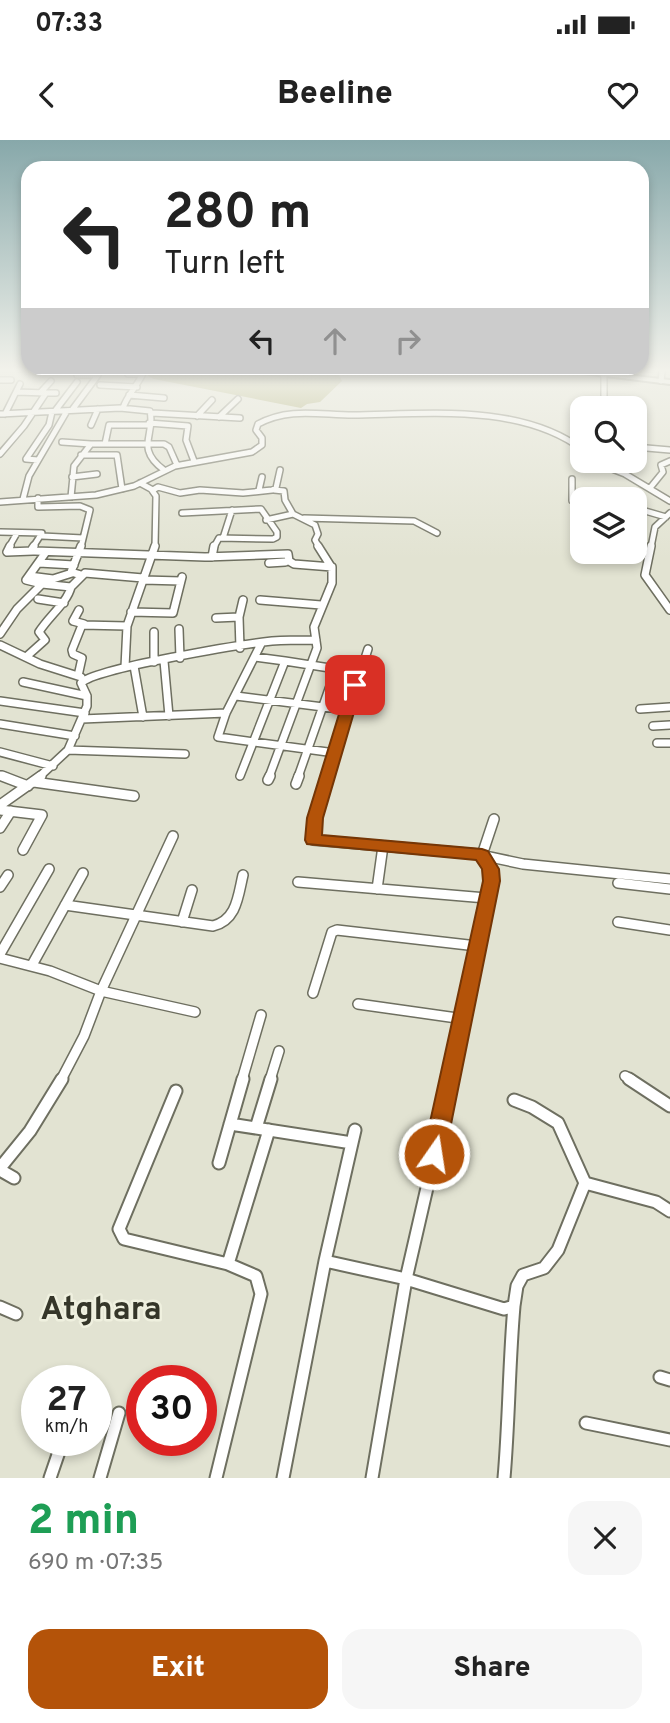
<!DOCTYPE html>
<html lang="en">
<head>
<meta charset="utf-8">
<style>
  :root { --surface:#fff; --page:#f6f6f6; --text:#222; --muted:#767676; --accent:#b45309 }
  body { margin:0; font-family:Overpass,sans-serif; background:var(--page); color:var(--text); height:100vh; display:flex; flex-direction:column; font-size:26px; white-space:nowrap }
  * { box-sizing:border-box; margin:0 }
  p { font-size:23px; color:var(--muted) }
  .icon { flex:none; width:38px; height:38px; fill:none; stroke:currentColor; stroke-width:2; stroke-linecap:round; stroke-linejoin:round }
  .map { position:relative; height:1338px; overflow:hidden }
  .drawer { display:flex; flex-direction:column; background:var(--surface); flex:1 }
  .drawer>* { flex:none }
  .banner { position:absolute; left:21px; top:21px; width:628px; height:214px; border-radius:21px; box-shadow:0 4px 10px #0003; background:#fff; color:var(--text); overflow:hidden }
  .fabs { position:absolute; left:570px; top:256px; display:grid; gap:14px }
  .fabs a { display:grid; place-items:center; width:77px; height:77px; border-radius:14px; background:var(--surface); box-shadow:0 4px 10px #0003; font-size:35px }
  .speed { position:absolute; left:21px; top:1225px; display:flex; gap:14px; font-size:35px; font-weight:700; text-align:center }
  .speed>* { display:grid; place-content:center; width:91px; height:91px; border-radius:50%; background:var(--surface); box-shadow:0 4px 10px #0003; line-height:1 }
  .speed small { font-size:18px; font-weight:400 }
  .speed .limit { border:10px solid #d22; background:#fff; color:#111 }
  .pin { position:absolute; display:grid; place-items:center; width:60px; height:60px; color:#fff; margin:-30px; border-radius:14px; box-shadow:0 4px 10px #0006 }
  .me { position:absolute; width:77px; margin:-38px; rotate:13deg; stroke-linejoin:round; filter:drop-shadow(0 0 5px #0008) }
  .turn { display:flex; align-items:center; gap:24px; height:147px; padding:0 28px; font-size:32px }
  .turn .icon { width:91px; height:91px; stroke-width:2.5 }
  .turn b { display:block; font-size:49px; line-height:60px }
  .lanes { display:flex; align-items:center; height:66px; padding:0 28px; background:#0003; justify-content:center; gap:35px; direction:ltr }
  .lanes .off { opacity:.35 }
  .round { display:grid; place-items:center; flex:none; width:74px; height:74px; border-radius:21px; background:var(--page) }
  .headline { display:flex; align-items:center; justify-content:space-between; height:119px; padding:0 28px }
  h1 { font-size:42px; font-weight:800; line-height:52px; color:#1e9e55 }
  .button { display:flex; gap:14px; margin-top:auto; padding:14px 28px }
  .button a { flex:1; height:80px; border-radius:21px; background:var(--accent); color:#fff; font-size:28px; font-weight:800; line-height:80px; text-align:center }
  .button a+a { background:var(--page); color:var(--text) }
  .status { display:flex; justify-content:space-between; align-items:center; height:49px; padding:0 35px; background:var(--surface); direction:ltr }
  .status svg { height:19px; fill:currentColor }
  header { display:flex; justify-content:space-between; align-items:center; height:91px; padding:0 28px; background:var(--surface); font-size:32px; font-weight:800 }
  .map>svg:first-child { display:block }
</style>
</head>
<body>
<div class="status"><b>07:33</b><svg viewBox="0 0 49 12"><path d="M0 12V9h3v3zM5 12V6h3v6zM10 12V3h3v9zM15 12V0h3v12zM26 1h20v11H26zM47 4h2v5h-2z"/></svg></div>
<header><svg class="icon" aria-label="back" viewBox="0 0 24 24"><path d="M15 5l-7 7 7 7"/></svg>Beeline<svg class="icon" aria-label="heart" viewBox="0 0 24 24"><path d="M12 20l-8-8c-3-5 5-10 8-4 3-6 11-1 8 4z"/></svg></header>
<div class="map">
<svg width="670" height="1338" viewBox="0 0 670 1338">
  <rect width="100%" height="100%" fill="#e2e3d2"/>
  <!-- water -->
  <path fill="#95974c" d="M149 231H337L342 241 320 262 307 264 301 268 154 239 148 236Z"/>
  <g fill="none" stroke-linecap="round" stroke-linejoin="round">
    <defs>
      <path id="street-far3" d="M128 234H142
        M604 235V260L615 268
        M0 240H11
        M661 241 662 231
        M100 245 137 247
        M17 252 46 253
        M40 253 51 241
        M129 255 164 258
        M123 268C127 255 139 244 144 231
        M590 268 591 261 605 262
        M72 270 98 235H77
        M55 271 77 242
        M152 273 240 278
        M0 274 120 268 150 271C156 294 134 308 164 330
        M5 274 20 244
        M197 276 212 260
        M219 277 238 259
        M149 283 188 286 186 300 194 321
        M91 285 98 269
        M62 302 91 304
        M105 304 109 285H148
        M635 307 670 310
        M0 314 24 286 46 253H56
        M81 315H117L122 349
        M38 320 26 319 49 285 52 272
        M589 320 625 334 670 361
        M72 337 97 334
        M572 339V361L583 365
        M140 343 151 349 156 356 155 407
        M650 348 663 332 661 325 670 321
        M153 350 158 347 180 353 200 350 243 353 272 350 276 348 280 330
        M259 350 262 337
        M274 350 284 351 285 360 293 374
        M71 357 74 326 91 304H164L169 307 177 325
        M38 358V367L80 366 90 370 81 407
        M23 359 29 336 67 271
        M0 362 96 355 134 346 175 326 252 312 262 305V298L256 290 258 284C289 267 320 275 353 275 426 274 521 263 583 310
        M635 368 666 377
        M182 373 261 369 277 392V397L273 399 219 398 214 407
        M304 378 414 381 437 393
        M266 380 293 374 315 385 318 394 315 400 319 407
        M0 392 42 393 33 407
        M42 396 83 398
        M223 398 232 370
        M9 407 17 393
        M651 407 655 387 670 373"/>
      <path id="street-far2" d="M10 406 7 412 33 411
        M34 406 32 409 35 411 205 417 288 414 289 421 294 424 332 427V443L314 487 317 508 269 637
        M318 406 330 425
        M651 406 645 435 670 470
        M212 417 214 406
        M39 423 74 425
        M269 423 285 422
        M81 435 71 432 81 406
        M29 436 53 439 72 433
        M143 440 181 441
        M42 444 26 440 46 412
        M38 459 64 463
        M260 460 321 465
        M79 470 73 481 84 484
        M131 472 173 473 182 437
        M216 478 239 477
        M179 489 180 518
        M154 492V522
        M0 494 17 469 42 444 71 447 85 433 143 438
        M261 504 226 573 218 597 335 613
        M0 505 40 524 81 537
        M240 508 239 477 243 460
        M26 517 45 500 39 492C49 476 67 463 71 447
        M164 521 169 576
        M285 521 336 529 298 637
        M134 526 143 577
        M125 527 127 486 155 406
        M78 536 82 518 73 514 72 510 82 485 127 486
        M23 542 87 556
        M236 556 339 569
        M0 561 85 573
        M640 569 670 567
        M82 579 226 573
        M0 584 75 596
        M653 586 670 585
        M657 603H670
        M68 610 185 614
        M0 612 53 626
        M0 635 6 637
        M240 636 285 521 255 517
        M39 637 68 610 87 566V556L81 543C96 528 243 504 272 501 287 500 302 500 316 500
        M327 637 368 509"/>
      <path id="street-far1" d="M2 636 28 646
        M327 636 315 678 313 700 476 714 523 724 670 739
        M268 640 270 636
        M34 642 134 656
        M296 644 299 636
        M0 665 41 636
        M0 670 42 675 23 710
        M0 688 11 671
        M173 696 101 851 195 872
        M298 742 486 758
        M618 743 670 749
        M0 747 8 735
        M377 749 383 706
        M65 765 213 786C237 780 238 756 243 735
        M182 782 192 750
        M618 782 670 790
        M0 814 49 729
        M0 818 50 831 101 851 84 896 61 940
        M32 825 83 733
        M313 853 332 792 337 790 477 806
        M358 864 464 879
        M625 936 632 940
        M242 940 261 875
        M270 940 279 911
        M451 940 489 746V731L482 715 494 679"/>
      <path id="street" d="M629 939 670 966
        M176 951 119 1089 124 1099 228 1124
        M514 960 532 967 558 983 585 1043
        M230 984 352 1003 325 1121 283 1338
        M256 988 271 939
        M352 1003 355 990
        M219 1023 243 939
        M0 1028 30 991 62 939
        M0 1030 14 1038
        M325 1121 406 1139 504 1169 514 1166 517 1146 523 1135 544 1128 558 1110 585 1043 656 1062 670 1071
        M0 1167 16 1174
        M660 1237 670 1240
        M586 1283 670 1300
        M50 1338 63 1300
        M100 1338 119 1273
        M216 1338 261 1154 256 1136 228 1124 269 990
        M372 1338 406 1139 452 939
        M504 1338C509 1281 509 1223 514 1166"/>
      <path id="secondary" d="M566 231H590L670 240V244Z"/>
    </defs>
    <!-- street-far3 casing -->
    <use href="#street-far3" stroke="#6e6f60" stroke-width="8"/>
    <!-- street-far2 casing -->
    <use href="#street-far2" stroke="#6e6f60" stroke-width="10"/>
    <!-- street-far1 casing -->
    <use href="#street-far1" stroke="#6e6f60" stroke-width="12"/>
    <!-- street casing -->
    <use href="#street" stroke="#6e6f60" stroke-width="15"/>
    <!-- secondary casing -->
    <use href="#secondary" stroke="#6e6f60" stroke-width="4"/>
    <!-- street-far3 -->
    <use href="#street-far3" stroke="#fff" stroke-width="5"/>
    <!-- street-far2 -->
    <use href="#street-far2" stroke="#fff" stroke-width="7"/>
    <!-- street-far1 -->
    <use href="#street-far1" stroke="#fff" stroke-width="9"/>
    <!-- street -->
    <use href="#street" stroke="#fff" stroke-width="11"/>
    <!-- secondary -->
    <use href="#secondary" fill="#fff" fill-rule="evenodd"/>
  </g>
  <!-- sky -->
  <linearGradient id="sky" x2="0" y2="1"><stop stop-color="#87a8aa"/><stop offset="0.55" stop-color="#f2f2eb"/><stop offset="1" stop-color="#f2f2eb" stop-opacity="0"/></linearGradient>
  <rect width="670" height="419" fill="url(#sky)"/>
  <!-- route -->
  <path fill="#b45309" stroke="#753606" stroke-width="2" d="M355 541 362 545 323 678 322 695 482 709 488 711 499 729 500 741 445 1014 442 1021 434 1024 427 1021 423 1014 483 741 482 729 476 720 307 704 305 700 307 678 348 545Z"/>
  <g text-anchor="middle" stroke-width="5" stroke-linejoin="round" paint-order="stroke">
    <!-- near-district labels -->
    <g font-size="32" font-weight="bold" fill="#353629" stroke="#eff0df">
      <text x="101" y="1179">Atghara</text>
    </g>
  </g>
</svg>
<div class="fabs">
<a><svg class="icon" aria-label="search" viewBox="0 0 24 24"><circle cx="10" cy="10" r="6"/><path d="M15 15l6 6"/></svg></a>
<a><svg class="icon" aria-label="layers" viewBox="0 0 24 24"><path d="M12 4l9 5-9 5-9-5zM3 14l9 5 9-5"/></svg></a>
</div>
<div class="speed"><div>27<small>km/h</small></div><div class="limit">30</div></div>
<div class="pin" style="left:355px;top:545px;background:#d93025"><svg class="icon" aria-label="arrive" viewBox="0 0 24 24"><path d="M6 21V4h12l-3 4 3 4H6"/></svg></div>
<svg class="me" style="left:434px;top:1014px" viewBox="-20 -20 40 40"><circle r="17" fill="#b45309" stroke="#fff" stroke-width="3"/><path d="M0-11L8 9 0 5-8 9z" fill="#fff"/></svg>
<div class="banner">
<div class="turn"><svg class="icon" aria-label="left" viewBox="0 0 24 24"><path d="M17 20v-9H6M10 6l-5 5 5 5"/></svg><div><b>280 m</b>Turn left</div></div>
<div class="lanes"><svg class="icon" aria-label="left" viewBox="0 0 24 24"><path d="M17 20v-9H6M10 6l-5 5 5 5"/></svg><svg class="icon off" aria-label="ahead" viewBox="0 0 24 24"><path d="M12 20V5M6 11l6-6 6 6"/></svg><svg class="icon off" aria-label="right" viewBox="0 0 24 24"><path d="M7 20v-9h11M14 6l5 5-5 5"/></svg></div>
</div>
</div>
<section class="drawer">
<div class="headline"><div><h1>2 min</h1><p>690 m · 07:35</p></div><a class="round"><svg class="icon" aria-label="close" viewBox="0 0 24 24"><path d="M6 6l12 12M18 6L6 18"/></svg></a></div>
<div class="button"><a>Exit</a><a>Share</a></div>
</section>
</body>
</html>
